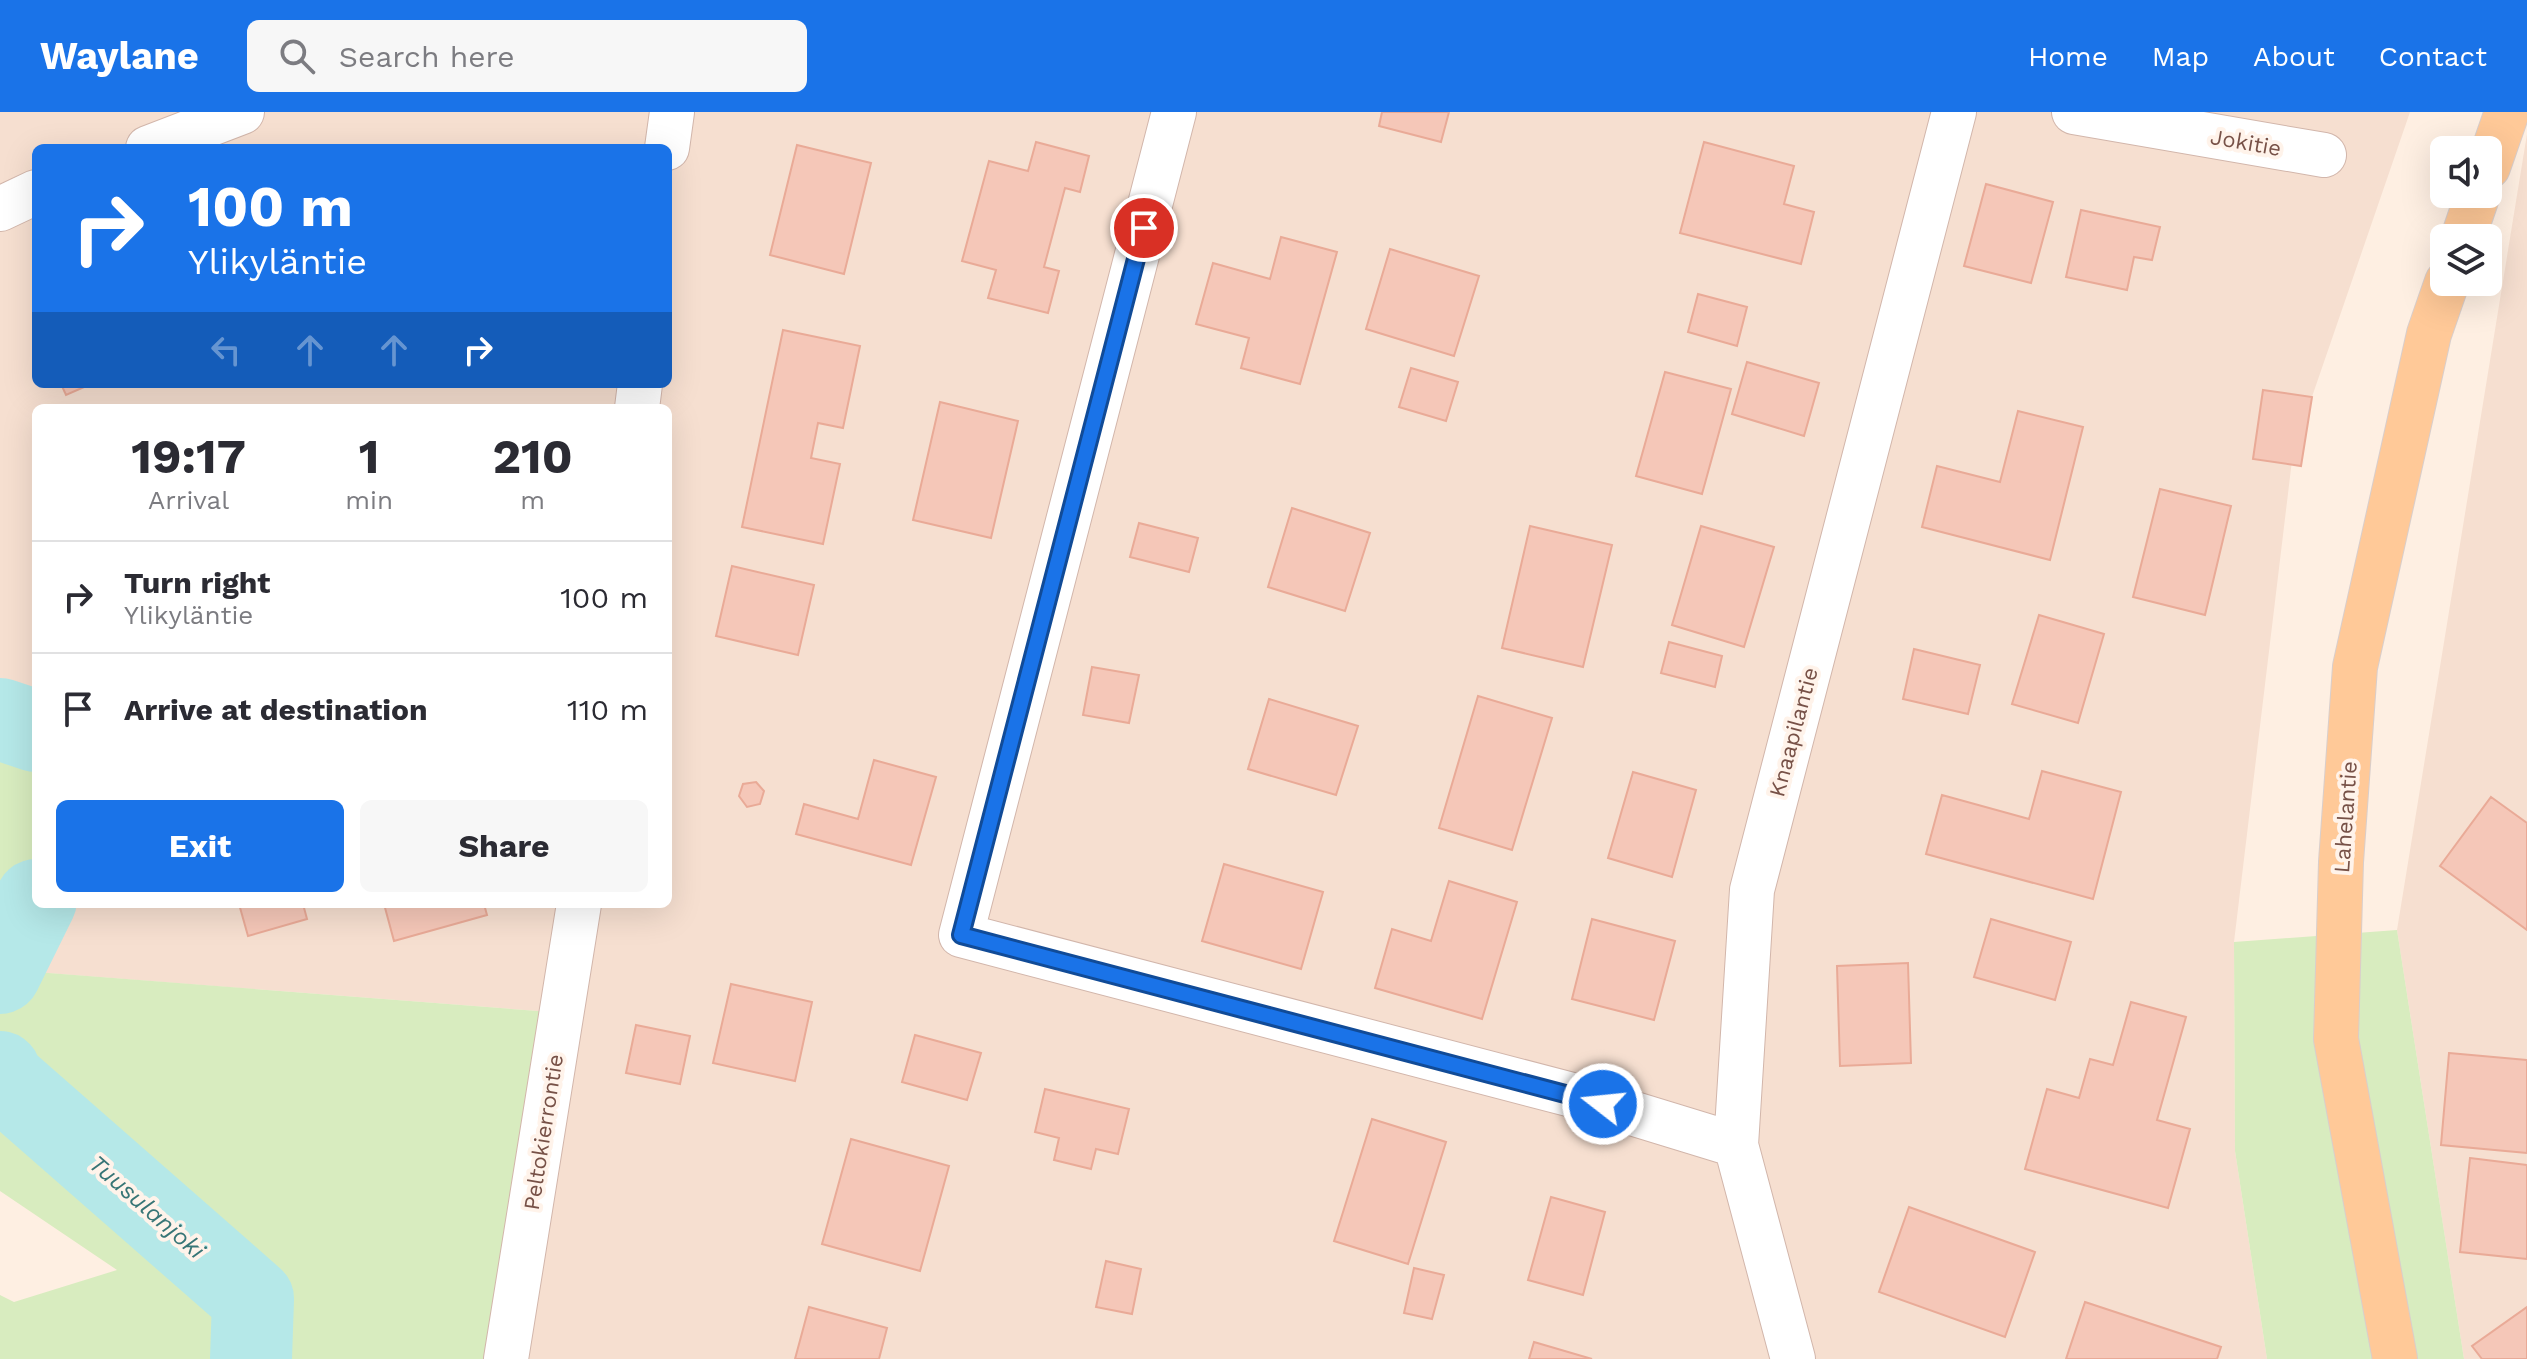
<!DOCTYPE html>
<html lang="en">
<head>
<meta charset="utf-8">
<style>
  :root { --surface:#fff; --page:#f7f7f7; --text:#2b2b33; --muted:#7c7c81; --line:#e1e1e2; --accent:#1a73e8 }
  body { margin:0; font-family:"Work Sans",sans-serif; background:var(--page); color:var(--text); height:100vh; display:flex; flex-direction:column; font-size:30px; white-space:nowrap }
  * { box-sizing:border-box; margin:0 }
  p { font-size:26px; color:var(--muted) }
  .icon { flex:none; width:44px; height:44px; fill:none; stroke:currentColor; stroke-width:2; stroke-linecap:round; stroke-linejoin:round }
  .map { position:relative; flex:1; overflow:hidden }
  .side { position:absolute; left:32px; top:292px; width:640px; height:504px; display:flex; flex-direction:column; background:var(--surface); border-radius:12px; box-shadow:0 8px 32px #0002 }
  .side>* { flex:none }
  .guide { position:absolute; left:32px; top:32px; width:640px; height:244px; border-radius:12px; box-shadow:0 8px 32px #0002; background:#1a73e8; color:#fff; overflow:hidden }
  .controls { position:absolute; left:2430px; top:24px; display:grid; gap:16px }
  .controls a { display:grid; place-items:center; width:72px; height:72px; border-radius:12px; background:var(--surface); box-shadow:0 8px 32px #0002; font-size:40px }
  .pin { position:absolute; display:grid; place-items:center; width:68px; height:68px; color:#fff; margin:-34px; border:4px solid #fff; border-radius:50%; box-shadow:0 2px 8px #0007 }
  .me { position:absolute; width:88px; margin:-44px; rotate:286deg; stroke-linejoin:round; filter:drop-shadow(0 0 6px #0008) }
  .turn { display:flex; align-items:center; gap:28px; height:168px; padding:0 24px; font-size:36px }
  .turn .icon { width:104px; height:104px; stroke-width:2.5 }
  .turn b { display:block; font-size:56px; line-height:68px }
  .lanes { display:flex; align-items:center; height:76px; padding:0 24px; background:#0003; justify-content:center; gap:40px; direction:ltr }
  .lanes .off { opacity:.35 }
  .eta { display:flex; justify-content:space-evenly; align-items:center; height:136px; text-align:center }
  .eta b { font-size:48px; font-weight:700; line-height:56px }
  .primary-button { display:flex; gap:16px; margin-top:auto; padding:16px 24px }
  .primary-button a { flex:1; height:92px; border-radius:12px; background:var(--accent); color:#fff; font-size:32px; font-weight:700; line-height:92px; text-align:center }
  .primary-button a+a { background:var(--page); color:var(--text) }
  ul { padding:0; list-style:none }
  li { display:flex; align-items:center; gap:24px; height:112px; padding:0 24px; border-top:2px solid var(--line) }
  li div { flex:1 }
  li b { display:block; font-size:30px }
  li em { font-style:normal }
  header { display:flex; align-items:center; gap:48px; box-sizing:border-box; height:112px; padding:0 40px; background:var(--accent); color:#fff }
  header strong { font-size:38px }
  nav { display:flex; gap:44px; margin-inline-start:auto; font-size:28px }
  .search { width:560px; height:72px; background:var(--page); display:flex; align-items:center; gap:20px; box-sizing:border-box; padding:0 28px; border-radius:12px; color:var(--muted); font-size:30px }
  .map>svg:first-child { display:block }
</style>
</head>
<body>
<header>
<strong>Waylane</strong>
<div class="search"><svg class="icon" aria-label="search" viewBox="0 0 24 24"><circle cx="10" cy="10" r="6"/><path d="M15 15l6 6"/></svg>Search here</div>
<nav><a>Home</a><a>Map</a><a>About</a><a>Contact</a></nav>
</header>
<div class="map">
<svg width="2527" height="1247" viewBox="0 0 2527 1247">
  <rect width="100%" height="100%" fill="#feefe2"/>
  <!-- residential -->
  <path fill="#f6dfd0" fill-rule="evenodd" d="M0 0H2410L2293 340 2234 830 2235 1039 2267 1247H488L551 900 9 858 36 788V792H668V296H36V611L0 598ZM36 36H668V272H36Z
    M2527 22V1247H2464L2397 818Z"/>
  <!-- green -->
  <path fill="#d8ecbf" d="M0 598 36 611V788L10 858 551 900 488 1247H0V1183L14 1190 117 1158 0 1079Z
    M2397 818 2464 1247H2267L2235 1039 2234 830Z"/>
  <g fill="none" stroke-linecap="round" stroke-linejoin="round">
    <!-- river -->
    <path stroke="#b5e8e8" stroke-width="82" d="M0 607 36 619
      M0 861 36 788
      M0 960 1 966 253 1187 251 1247"/>
  </g>
  <!-- building -->
  <path fill="#f5c7b8" stroke="#e9aa97" stroke-width="2" d="M1382 0H1449L1441 30 1379 14Z
    M1036 30 1089 44 1080 80 1065 76 1044 155 1059 159 1048 201 988 186 996 158 962 149 989 49 1028 59Z
    M1704 30 1794 54 1784 92 1814 100 1801 152 1680 121Z
    M797 33 871 51 844 162 770 143Z
    M1986 72 2053 90 2031 171 1964 154Z
    M2081 98 2160 115 2152 148 2134 145 2127 178 2066 165Z
    M1281 125 1337 140 1300 272 1241 256 1249 226 1196 212 1213 151 1270 167Z
    M1390 137 1479 164 1454 244 1366 217Z
    M1698 182 1747 195 1737 234 1688 220Z
    M783 218 860 234 843 316 818 311 811 346 840 352 823 432 742 415Z
    M1747 250 1819 271 1804 324 1732 302Z
    M1411 256 1458 270 1446 309 1399 295Z
    M1665 260 1731 277 1702 382 1636 364Z
    M61 272H91L66 283Z
    M2263 278 2312 285 2301 354 2253 347Z
    M940 290 1018 309 991 426 913 408Z
    M2018 299 2083 315 2050 448 1922 415 1937 354 2000 370Z
    M2160 377 2231 394 2205 503 2133 485Z
    M1292 396 1370 421 1345 499 1268 475Z
    M1139 411 1198 426 1189 460 1130 445Z
    M1530 414 1612 433 1583 555 1502 536Z
    M1701 414 1774 435 1744 535 1672 513Z
    M732 454 814 473 798 543 716 524Z
    M2039 503 2104 522 2078 611 2012 592Z
    M1669 530 1722 544 1715 575 1661 561Z
    M1914 537 1980 553 1968 602 1903 587Z
    M1092 555 1139 563 1129 611 1083 603Z
    M1478 584 1552 606 1512 738 1439 716Z
    M1269 587 1358 614 1336 683 1248 657Z
    M874 648 936 665 911 753 796 722 804 692 858 707Z
    M2042 659 2121 680 2093 787 1926 742 1942 683 2029 707Z
    M1633 660 1696 678 1672 765 1608 746Z
    M756 670 764 679 760 692 747 695 739 684 743 672Z
    M2491 685 2527 711V818L2440 754Z
    M1224 752 1323 780 1301 857 1202 829Z
    M1449 769 1517 790 1482 907 1375 876 1392 817 1431 829Z
    M239 792H303L307 807 248 824Z
    M384 792H484L487 803 394 829Z
    M1592 807 1675 829 1654 908 1572 887Z
    M1991 807 2071 830 2055 888 1974 865Z
    M1908 851 1911 951 1840 954 1837 854Z
    M731 872 812 890 795 969 713 951Z
    M2131 890 2186 905 2157 1008 2190 1017 2168 1096 2025 1057 2047 977 2079 986 2090 947 2113 953Z
    M636 913 690 924 680 972 626 961Z
    M915 923 981 941 967 988 902 970Z
    M2449 941 2527 948V1041L2441 1033Z
    M1045 977 1129 997 1118 1042 1096 1037 1091 1057 1054 1048 1059 1026 1035 1020Z
    M1372 1007 1446 1030 1408 1152 1334 1129Z
    M851 1027 949 1054 920 1159 822 1132Z
    M2470 1046 2527 1053V1147L2460 1140Z
    M1551 1085 1605 1100 1583 1183 1528 1168Z
    M1909 1095 2035 1140 2005 1225 1879 1180Z
    M1106 1149 1141 1157 1132 1202 1096 1195Z
    M1414 1156 1444 1163 1432 1207 1404 1201Z
    M2085 1190 2221 1235 2217 1247H2066Z
    M809 1195 887 1216 879 1247H795Z
    M2527 1195V1247H2482L2472 1234Z
    M1534 1230 1592 1247H1529Z"/>
  <g fill="none" stroke-linecap="round" stroke-linejoin="round">
    <defs>
      <path id="minor" d="M1174 0 961 823 1576 984 1736 1033
        M2074 0 2324 43
        M148 36 242 0
        M667 36 672 0
        M0 97 36 80
        M637 296 640 272
        M506 1247 579 792
        M1793 1247 1736 1033 1752 778 1954 0"/>
      <path id="major" d="M2488 55 2507 0
        M2463 126 2478 82
        M2395 1247 2336 927 2341 750 2355 555 2429 222 2447 170"/>
    </defs>
    <!-- minor casing -->
    <use href="#minor" stroke="#d2b6ab" stroke-width="46"/>
    <!-- major casing -->
    <use href="#major" stroke="#d9cecb" stroke-width="46"/>
    <!-- minor -->
    <use href="#minor" stroke="#fff" stroke-width="44"/>
    <!-- major -->
    <use href="#major" stroke="#ffc998" stroke-width="44"/>
  </g>
  <g fill="none" stroke-linecap="round" stroke-linejoin="round">
    <defs>
      <path id="route" d="M1144 116 961 823 1603 992"/>
    </defs>
    <!-- route casing -->
    <use href="#route" stroke="#114b97" stroke-width="20"/>
    <!-- route -->
    <use href="#route" stroke="#1a73e8" stroke-width="14"/>
  </g>
  <g text-anchor="middle" stroke-width="8" stroke-linejoin="round" paint-order="stroke">
    <!-- street labels -->
    <g font-size="22" fill="#775147" stroke="#fff3ea">
      <text transform="translate(2246 30) rotate(10)" y="8">Jokitie</text>
      <text transform="translate(1793 620) rotate(-75)" y="8">Knaapilantie</text>
      <text transform="translate(2345 705) rotate(-86)" y="8">Lahelantie</text>
      <text transform="translate(543 1020) rotate(-81)" y="8">Peltokierrontie</text>
    </g>
    <!-- water labels -->
    <g font-size="24" font-style="italic" fill="#377576" stroke="#fff3ea">
      <text transform="translate(147 1095) rotate(41)" y="8">Tuusulanjoki</text>
    </g>
  </g>
</svg>
<div class="controls">
<a><svg class="icon" aria-label="sound" viewBox="0 0 24 24"><path d="M4 9h4l5-4v14l-5-4H4zM17 9q2 3 0 6"/></svg></a>
<a><svg class="icon" aria-label="layers" viewBox="0 0 24 24"><path d="M12 4l9 5-9 5-9-5zM3 14l9 5 9-5"/></svg></a>
</div>
<div class="pin" style="left:1144px;top:116px;background:#d93025"><svg class="icon" aria-label="arrive" viewBox="0 0 24 24"><path d="M6 21V4h12l-3 4 3 4H6"/></svg></div>
<svg class="me" style="left:1603px;top:992px" viewBox="-20 -20 40 40"><circle r="17" fill="#1a73e8" stroke="#fff" stroke-width="3"/><path d="M0-11L8 9 0 5-8 9z" fill="#fff"/></svg>
<div class="guide">
<div class="turn"><svg class="icon" aria-label="right" viewBox="0 0 24 24"><path d="M7 20v-9h11M14 6l5 5-5 5"/></svg><div><b>100 m</b>Ylikyläntie</div></div>
<div class="lanes"><svg class="icon off" aria-label="left" viewBox="0 0 24 24"><path d="M17 20v-9H6M10 6l-5 5 5 5"/></svg><svg class="icon off" aria-label="ahead" viewBox="0 0 24 24"><path d="M12 20V5M6 11l6-6 6 6"/></svg><svg class="icon off" aria-label="ahead" viewBox="0 0 24 24"><path d="M12 20V5M6 11l6-6 6 6"/></svg><svg class="icon" aria-label="right" viewBox="0 0 24 24"><path d="M7 20v-9h11M14 6l5 5-5 5"/></svg></div>
</div>
<section class="side">
<div class="eta">
<div><b>19:17</b><p>Arrival</p></div>
<div><b>1</b><p>min</p></div>
<div><b>210</b><p>m</p></div>
</div>
<ul>
<li><svg class="icon" aria-label="right" viewBox="0 0 24 24"><path d="M7 20v-9h11M14 6l5 5-5 5"/></svg><div><b>Turn right</b><p>Ylikyläntie</p></div><em>100 m</em></li>
<li><svg class="icon" aria-label="arrive" viewBox="0 0 24 24"><path d="M6 21V4h12l-3 4 3 4H6"/></svg><div><b>Arrive at destination</b></div><em>110 m</em></li>
</ul>
<div class="primary-button"><a>Exit</a><a>Share</a></div>
</section>
</div>
</body>
</html>
